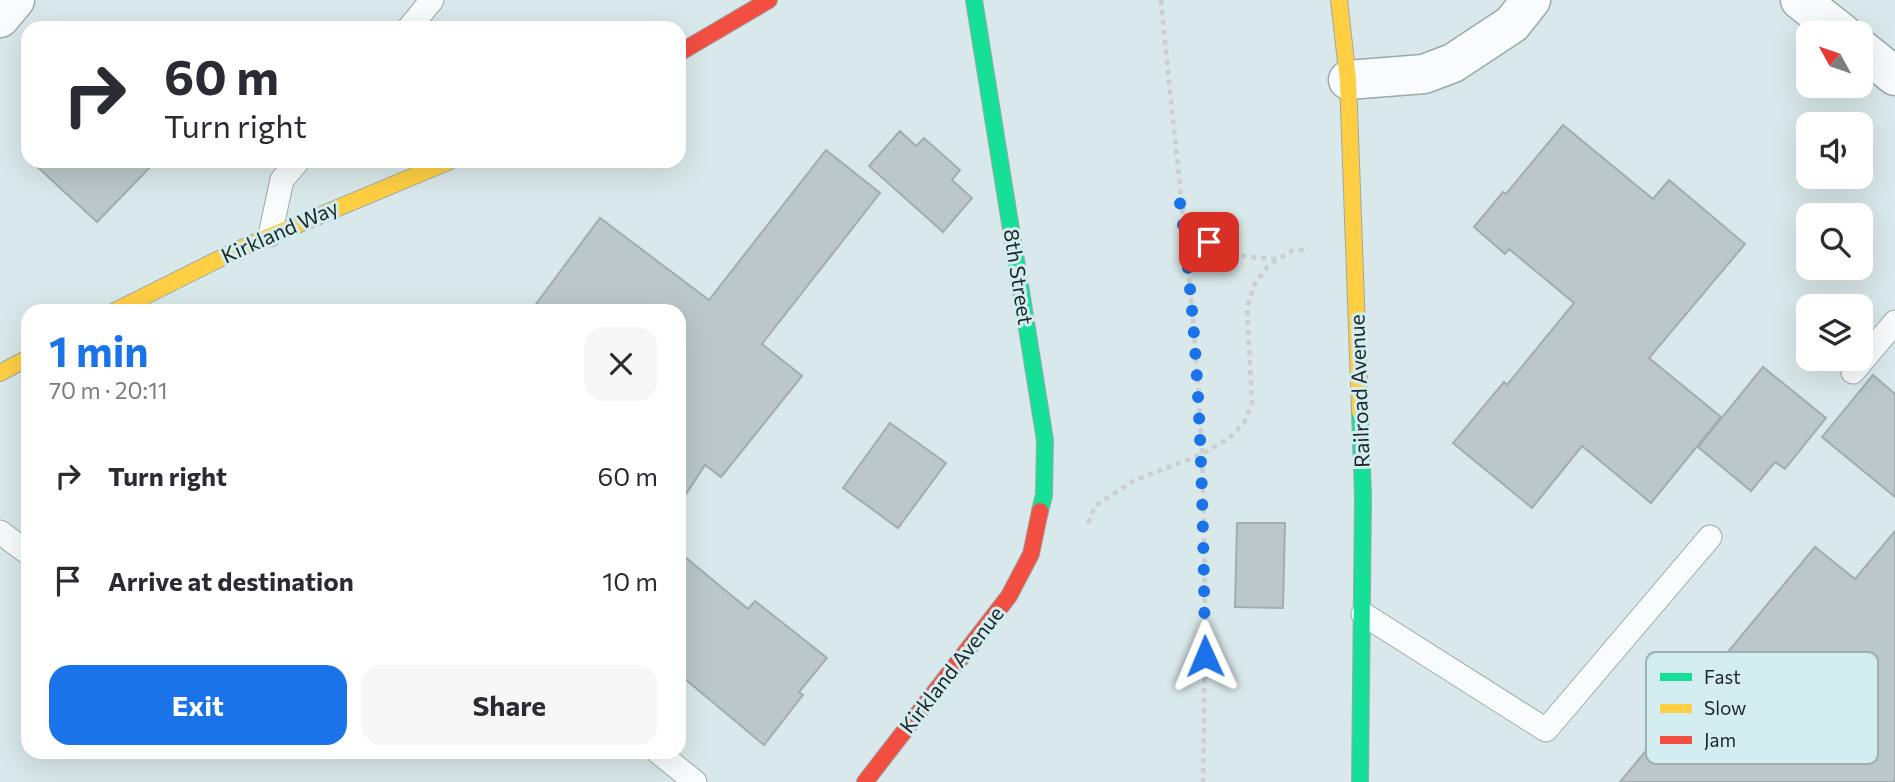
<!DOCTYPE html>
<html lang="en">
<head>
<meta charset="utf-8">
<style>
  :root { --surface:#fff; --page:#f7f7f7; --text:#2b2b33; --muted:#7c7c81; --accent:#1a73e8 }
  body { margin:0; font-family:Commissioner,sans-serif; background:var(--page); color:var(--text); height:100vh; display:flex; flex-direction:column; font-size:26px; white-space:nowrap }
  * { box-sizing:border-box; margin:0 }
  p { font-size:23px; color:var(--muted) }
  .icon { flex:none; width:38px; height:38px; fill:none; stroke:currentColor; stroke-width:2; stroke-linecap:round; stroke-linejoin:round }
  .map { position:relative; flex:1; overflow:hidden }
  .sheet { position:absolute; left:21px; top:304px; width:665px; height:455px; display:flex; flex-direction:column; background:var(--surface); border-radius:21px; box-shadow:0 7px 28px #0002 }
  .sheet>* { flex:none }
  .top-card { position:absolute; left:21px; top:21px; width:665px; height:147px; border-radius:21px; box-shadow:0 7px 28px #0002; background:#fff; color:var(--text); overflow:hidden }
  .needle { width:46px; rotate:310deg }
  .fabs { position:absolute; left:1796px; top:21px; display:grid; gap:14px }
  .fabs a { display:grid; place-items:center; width:77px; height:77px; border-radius:14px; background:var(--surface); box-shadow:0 7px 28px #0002; font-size:35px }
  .pin { position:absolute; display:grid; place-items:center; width:60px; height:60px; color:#fff; margin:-30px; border-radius:14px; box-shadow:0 4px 10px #0006 }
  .me { position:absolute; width:77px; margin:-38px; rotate:359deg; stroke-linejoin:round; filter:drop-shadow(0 0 5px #0008) }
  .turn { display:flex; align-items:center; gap:24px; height:147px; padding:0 28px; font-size:32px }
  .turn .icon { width:91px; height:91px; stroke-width:2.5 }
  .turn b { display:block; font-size:49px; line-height:60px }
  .round { display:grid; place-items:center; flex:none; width:74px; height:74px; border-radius:21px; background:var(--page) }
  .summary { display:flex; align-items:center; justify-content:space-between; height:119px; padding:0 28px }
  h1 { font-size:42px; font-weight:700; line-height:52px; color:var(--accent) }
  .action { display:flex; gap:14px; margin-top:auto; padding:14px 28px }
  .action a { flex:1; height:80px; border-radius:21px; background:var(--accent); color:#fff; font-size:28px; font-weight:700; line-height:80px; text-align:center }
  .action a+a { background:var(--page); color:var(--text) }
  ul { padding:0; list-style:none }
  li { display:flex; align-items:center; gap:21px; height:105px; padding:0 28px }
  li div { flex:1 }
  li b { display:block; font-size:26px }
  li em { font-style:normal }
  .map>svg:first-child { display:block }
</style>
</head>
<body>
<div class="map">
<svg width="1895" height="782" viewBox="0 0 1895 782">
  <rect width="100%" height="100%" fill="#d9e8ea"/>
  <!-- building -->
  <path fill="#bbc7c9" stroke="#a1adae" stroke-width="2" d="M1563 125 1653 199 1669 180 1745 244 1649 358 1721 417 1651 503 1582 446 1532 508 1453 443 1504 382 1507 385 1574 303 1509 249 1505 254 1474 227 1503 192 1506 194Z
    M900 131 916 146 924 138 960 170 952 180 972 198 943 232 869 166Z
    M826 150 880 193 762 344 802 376 721 477 705 465 679 505V312H530L600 218 709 300Z
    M31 161H156L97 222Z
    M1763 367 1826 418 1785 469 1775 462 1751 491 1698 447Z
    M1873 375 1895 394V497L1822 437Z
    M890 423 946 463 898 528 843 488Z
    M1237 523H1285L1283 608 1235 607Z
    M1895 531V782H1620L1815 547 1855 579Z
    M679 552 748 609 755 601 827 658 799 692 803 695 764 745 679 674Z"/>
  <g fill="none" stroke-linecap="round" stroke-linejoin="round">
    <defs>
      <path id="lane" d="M409 28 432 0
        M270 235 282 180 298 161
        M1853 372 1895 322
        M0 532 28 553
        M1363 614 1546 730 1710 537
        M658 752 695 782"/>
      <path id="street" d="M1800 0 1842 33
        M0 18 15 0
        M1860 48 1895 76
        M1348 80 1424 74 1453 63 1512 24 1531 0"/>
      <path id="fast" d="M974 0 1045 440 1044 495 1040 511
        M1360 412 1363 496 1360 782"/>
      <path id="slow" d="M1339 0 1348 80 1360 412
        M113 312 237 250 450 161
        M0 373 28 358"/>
      <path id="jam" d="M679 53 769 0
        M865 782 1009 596 1031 554 1040 511"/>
    </defs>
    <!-- lane casing -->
    <use href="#lane" stroke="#9ca8a9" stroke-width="25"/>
    <!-- street casing -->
    <use href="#street" stroke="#9ca8a9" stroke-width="41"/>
    <!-- fast casing -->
    <use href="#fast" stroke="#9ca8a9" stroke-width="18"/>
    <!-- slow casing -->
    <use href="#slow" stroke="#9ca8a9" stroke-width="18"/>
    <!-- jam casing -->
    <use href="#jam" stroke="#9ca8a9" stroke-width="18"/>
    <!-- path -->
    <path stroke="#cbcfd0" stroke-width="4.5" stroke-dasharray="5 5" stroke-linecap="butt" d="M1161 0C1175 151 1195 302 1202 454 1206 563 1205 673 1203 782
      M1182 206C1190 217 1198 232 1209 241 1228 257 1255 258 1278 259
      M1088 523 1095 506 1133 481 1202 454 1229 438 1244 423 1252 403 1247 309 1254 285 1268 266 1291 251 1309 249"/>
    <!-- lane -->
    <use href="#lane" stroke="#f9fcfc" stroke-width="23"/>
    <!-- street -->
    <use href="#street" stroke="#f9fcfc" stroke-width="38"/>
    <!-- fast -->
    <use href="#fast" stroke="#16e098" stroke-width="16"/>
    <!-- slow -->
    <use href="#slow" stroke="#ffcf43" stroke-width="16"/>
    <!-- jam -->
    <use href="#jam" stroke="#f24e42" stroke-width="16"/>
  </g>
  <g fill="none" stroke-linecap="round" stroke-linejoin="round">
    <!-- route -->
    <path stroke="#1a73e8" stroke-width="12" stroke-dasharray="0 21.6" d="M1205 656C1203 505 1201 353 1180 203L1209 242"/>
  </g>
  <g text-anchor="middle" stroke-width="6" stroke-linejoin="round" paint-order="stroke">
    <!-- street labels -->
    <g font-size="21" fill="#1c2527" stroke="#d3edf0">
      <text transform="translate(280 232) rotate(-24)" y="7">Kirkland Way</text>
      <text transform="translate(1018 277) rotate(81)" y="7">8th Street</text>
      <text transform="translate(1360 391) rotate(-92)" y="7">Railroad Avenue</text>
      <text transform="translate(952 670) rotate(-52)" y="7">Kirkland Avenue</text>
    </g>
  </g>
  <!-- legend -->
  <rect x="1646" y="652" width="232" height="112" rx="10" fill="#d3edf0" stroke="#9cb1b4" stroke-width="2"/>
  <rect x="1660" y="673" width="32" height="8" fill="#16e098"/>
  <rect x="1660" y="704" width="32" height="9" fill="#ffcf43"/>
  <rect x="1660" y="736" width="32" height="8" fill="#f24e42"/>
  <g font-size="19" fill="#1c2527">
    <text x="1704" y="684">Fast</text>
    <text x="1704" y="715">Slow</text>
    <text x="1704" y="747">Jam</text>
  </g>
</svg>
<div class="fabs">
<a><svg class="needle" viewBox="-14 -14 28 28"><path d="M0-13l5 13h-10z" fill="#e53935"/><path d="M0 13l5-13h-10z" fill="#7c7c81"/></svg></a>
<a><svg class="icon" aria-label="sound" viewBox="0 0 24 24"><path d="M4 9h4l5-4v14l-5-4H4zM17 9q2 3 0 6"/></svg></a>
<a><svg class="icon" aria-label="search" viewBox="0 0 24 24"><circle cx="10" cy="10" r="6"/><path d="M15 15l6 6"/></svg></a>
<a><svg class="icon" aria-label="layers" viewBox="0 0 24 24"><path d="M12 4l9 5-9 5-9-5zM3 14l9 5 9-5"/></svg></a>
</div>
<div class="pin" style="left:1209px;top:242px;background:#d93025"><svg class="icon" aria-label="arrive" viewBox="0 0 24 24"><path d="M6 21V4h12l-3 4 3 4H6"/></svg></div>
<svg class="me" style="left:1205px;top:656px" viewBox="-20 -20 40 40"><path d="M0-17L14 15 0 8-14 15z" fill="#1a73e8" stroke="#fff" stroke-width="4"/></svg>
<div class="top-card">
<div class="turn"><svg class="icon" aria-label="right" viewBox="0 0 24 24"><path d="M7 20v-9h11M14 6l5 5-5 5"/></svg><div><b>60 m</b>Turn right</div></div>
</div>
<section class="sheet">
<div class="summary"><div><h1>1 min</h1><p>70 m · 20:11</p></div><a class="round"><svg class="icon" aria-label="close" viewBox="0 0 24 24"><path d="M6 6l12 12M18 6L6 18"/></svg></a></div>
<ul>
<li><svg class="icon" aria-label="right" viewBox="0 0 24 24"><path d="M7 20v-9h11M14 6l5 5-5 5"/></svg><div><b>Turn right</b></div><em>60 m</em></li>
<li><svg class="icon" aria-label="arrive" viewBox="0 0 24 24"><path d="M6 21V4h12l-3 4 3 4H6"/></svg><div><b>Arrive at destination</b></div><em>10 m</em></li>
</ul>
<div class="action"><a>Exit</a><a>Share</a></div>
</section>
</div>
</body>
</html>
